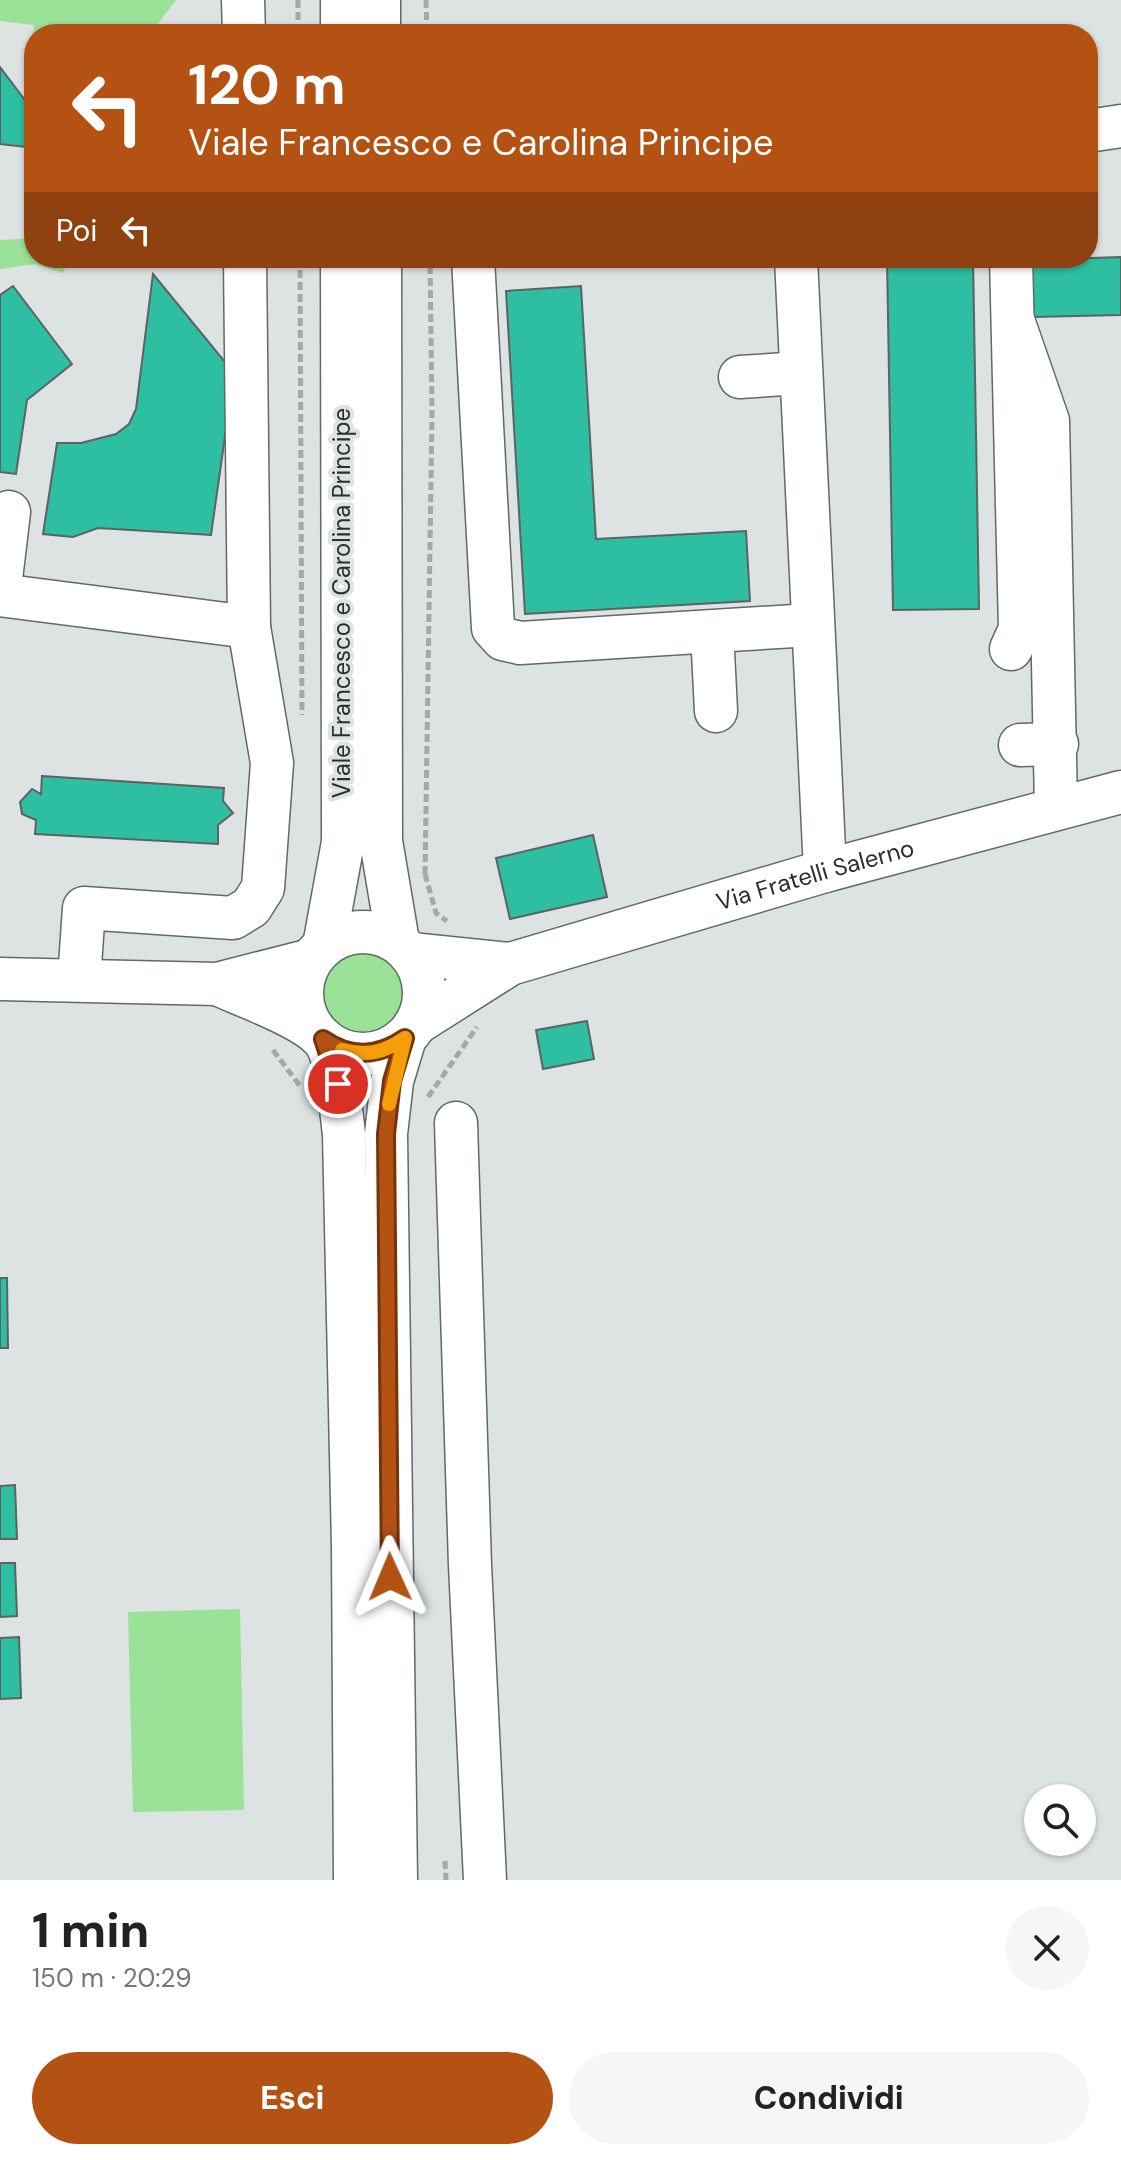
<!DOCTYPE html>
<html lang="it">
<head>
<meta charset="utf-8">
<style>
  :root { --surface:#fff; --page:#f6f6f6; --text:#222; --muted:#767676; --accent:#b35213 }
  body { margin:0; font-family:"DM Sans",sans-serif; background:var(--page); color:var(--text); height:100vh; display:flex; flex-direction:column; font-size:30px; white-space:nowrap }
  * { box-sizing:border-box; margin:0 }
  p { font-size:26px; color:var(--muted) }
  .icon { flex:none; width:44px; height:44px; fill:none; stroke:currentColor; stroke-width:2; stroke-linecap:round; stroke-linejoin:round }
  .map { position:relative; height:1880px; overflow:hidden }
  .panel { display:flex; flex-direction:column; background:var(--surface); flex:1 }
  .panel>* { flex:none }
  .banner { position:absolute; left:24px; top:24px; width:1074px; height:244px; border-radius:32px; box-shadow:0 2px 6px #0004; background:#b35213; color:#fff; overflow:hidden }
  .buttons { position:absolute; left:1024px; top:1784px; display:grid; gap:16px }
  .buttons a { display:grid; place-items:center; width:72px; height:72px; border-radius:50%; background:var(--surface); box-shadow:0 2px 6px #0004; font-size:40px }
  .pin { position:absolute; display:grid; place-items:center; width:68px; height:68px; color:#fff; margin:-34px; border:4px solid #fff; border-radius:50%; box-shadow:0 2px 8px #0007 }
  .me { position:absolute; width:88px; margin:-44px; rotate:359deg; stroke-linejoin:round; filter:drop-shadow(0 0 6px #0008) }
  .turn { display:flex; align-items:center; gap:28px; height:168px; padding:0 32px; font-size:36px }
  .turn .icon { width:104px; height:104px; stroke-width:2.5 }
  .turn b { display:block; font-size:56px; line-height:68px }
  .then { display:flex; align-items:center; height:76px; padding:0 32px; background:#0003; gap:16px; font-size:30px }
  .round { display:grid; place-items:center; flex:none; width:84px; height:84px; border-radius:42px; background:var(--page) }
  .head { display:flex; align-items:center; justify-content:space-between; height:136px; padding:0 32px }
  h1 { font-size:48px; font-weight:800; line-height:60px }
  .button { display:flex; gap:16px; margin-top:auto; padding:16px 32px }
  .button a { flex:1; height:92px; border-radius:48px; background:var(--accent); color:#fff; font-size:32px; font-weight:800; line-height:92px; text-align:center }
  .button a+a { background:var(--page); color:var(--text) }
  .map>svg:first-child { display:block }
</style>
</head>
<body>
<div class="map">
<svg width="1121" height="1880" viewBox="0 0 1121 1880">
  <rect width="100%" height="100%" fill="#dde2e3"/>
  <!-- green -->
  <path fill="#9ae298" d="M0 0H176L150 34H34V65H30L34 25 0 21Z
    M34 238V258H70L63 273 35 264 0 269V240Z
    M317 989a45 45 0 1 1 90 0a45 45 0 1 1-90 0Z
    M240 1609 244 1810 133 1812 128 1612Z"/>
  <!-- building -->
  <path fill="#2ebea2" stroke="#5e6261" stroke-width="2" d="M0 67 34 112V148L0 144Z
    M1121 257V315L1033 317 1031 260Z
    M887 258H973L979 609 893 610Z
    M153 274 234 373 211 535 98 528 73 537 43 534 57 443H81L116 434 129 424 136 409Z
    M13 286 72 364 27 400 16 474 0 472V295Z
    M581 286 596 539 746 531 750 601 525 614 506 291Z
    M42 776 224 788 223 801 233 813 218 825V844L35 834 36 820 22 814 20 802 32 789 41 794Z
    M593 835 607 897 510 919 496 858Z
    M587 1021 594 1059 543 1069 536 1030Z
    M0 1278H7L8 1348H0Z
    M15 1485 17 1539H0V1486Z
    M0 1563H15L17 1616 0 1617Z
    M19 1637 21 1698 0 1699V1638Z"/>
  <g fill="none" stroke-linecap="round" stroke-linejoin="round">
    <defs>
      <g id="minor">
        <path d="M243 0 244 34"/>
        <path d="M342 0V34"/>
        <path d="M379 0V34"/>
        <path d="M1088 131 1121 126"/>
        <path d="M380 258 381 841 398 942"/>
        <path d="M473 258 493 628 503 639 520 643 811 625"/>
        <path d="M796 258 825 871"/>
        <path d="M1011 258 1020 629 1011 649"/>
        <path d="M1013 320 1048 421 1056 807"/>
        <path d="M740 377 801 373"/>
        <path d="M0 587 9 512"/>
        <path d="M0 595 249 627"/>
        <path d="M712 632 716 711"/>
        <path d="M1020 745 1057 744"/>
        <circle cx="363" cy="993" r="61"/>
        <path d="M324 946 343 842 342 258"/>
        <path d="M411 954 510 964"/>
        <path d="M0 979 217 984 311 960"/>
        <path d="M79 980 84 908 233 918 251 907 263 888 272 763 249 627 245 258"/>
        <path d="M217 984C244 996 302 1017 322 1038 337 1054 341 1112 344 1134L353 1547 355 1880"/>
        <path id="s1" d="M417 1023 510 964 825 871 1121 792"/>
        <path d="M456 1123 470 1565 485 1880"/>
        <path d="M396 1880 386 1134 392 1081 405 1038"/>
      </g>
    </defs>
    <!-- minor casing -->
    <use href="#minor" stroke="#636868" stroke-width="45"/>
    <!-- path -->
    <path stroke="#a4a8a9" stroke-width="5" stroke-dasharray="8 4" stroke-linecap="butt" d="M298 0V34
      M426 0 427 34
      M300 258 302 715
      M425 874 436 913 447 921
      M425 874 432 414 430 258
      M273 1050 300 1086
      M428 1097 477 1027
      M445 1861 446 1880"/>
    <!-- minor -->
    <use href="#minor" stroke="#fff" stroke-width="42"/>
  </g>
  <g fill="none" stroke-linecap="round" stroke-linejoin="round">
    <defs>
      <path id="route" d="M338 1084 323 1039C350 1058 378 1057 405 1038L392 1081 386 1134 390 1577"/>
    </defs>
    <!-- route casing -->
    <use href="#route" stroke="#74350c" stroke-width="20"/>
    <!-- route -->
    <use href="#route" stroke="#b35213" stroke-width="14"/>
    <!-- slow -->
    <path stroke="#f59e0b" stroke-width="14" d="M342 1050C367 1057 385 1052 405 1038L389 1104"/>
  </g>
  <g text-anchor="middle" stroke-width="8" stroke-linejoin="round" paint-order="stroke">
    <!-- street labels -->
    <g font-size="24" fill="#2c2d2e" stroke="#dde2e3">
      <text transform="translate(342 603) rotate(-90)" y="8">Viale Francesco e Carolina Principe</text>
      <text dy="8" stroke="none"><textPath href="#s1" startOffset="428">Via Fratelli Salerno</textPath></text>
    </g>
  </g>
</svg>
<div class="buttons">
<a><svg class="icon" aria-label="search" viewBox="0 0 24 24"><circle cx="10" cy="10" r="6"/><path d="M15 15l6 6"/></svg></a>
</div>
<div class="pin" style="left:338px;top:1084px;background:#d93025"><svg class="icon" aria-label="arrive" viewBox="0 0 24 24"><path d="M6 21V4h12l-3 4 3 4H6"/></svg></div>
<svg class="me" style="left:390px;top:1577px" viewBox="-20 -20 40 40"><path d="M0-17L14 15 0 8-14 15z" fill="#b35213" stroke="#fff" stroke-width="4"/></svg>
<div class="banner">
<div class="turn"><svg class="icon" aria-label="left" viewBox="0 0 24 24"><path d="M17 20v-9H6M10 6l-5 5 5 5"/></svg><div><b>120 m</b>Viale Francesco e Carolina Principe</div></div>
<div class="then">Poi<svg class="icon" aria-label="left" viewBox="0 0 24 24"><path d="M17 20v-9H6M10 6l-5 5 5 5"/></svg></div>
</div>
</div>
<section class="panel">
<div class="head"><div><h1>1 min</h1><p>150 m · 20:29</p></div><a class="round"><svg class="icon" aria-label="close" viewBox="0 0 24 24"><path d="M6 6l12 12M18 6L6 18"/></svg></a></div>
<div class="button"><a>Esci</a><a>Condividi</a></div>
</section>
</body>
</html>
